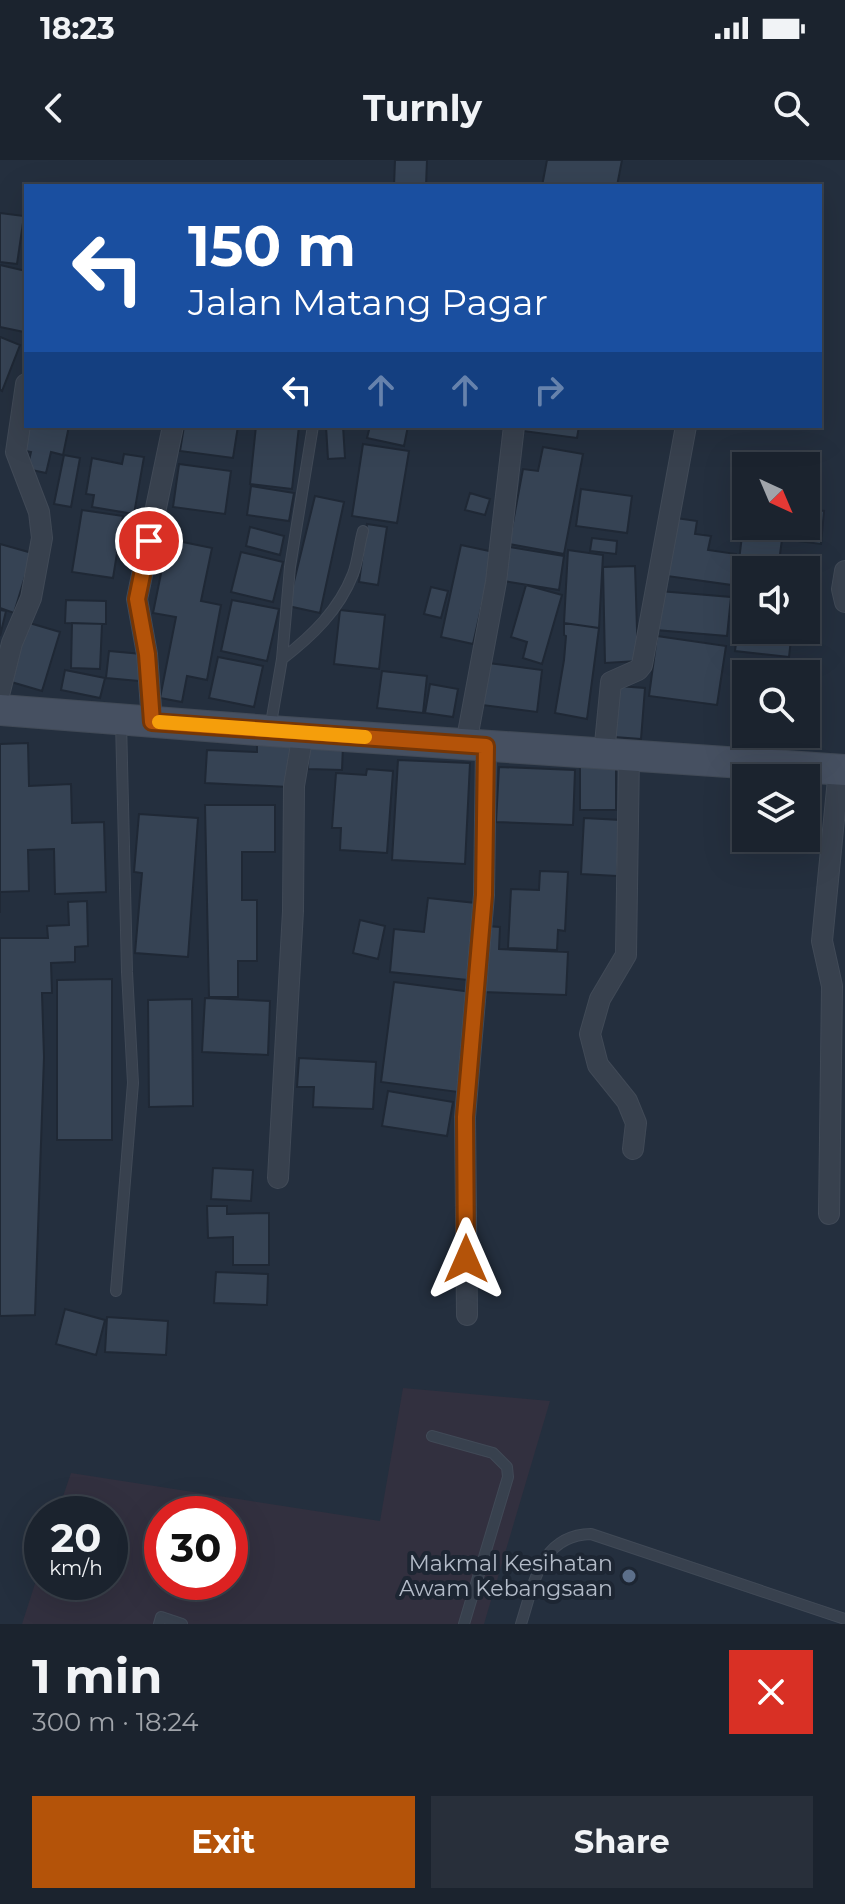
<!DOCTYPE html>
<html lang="en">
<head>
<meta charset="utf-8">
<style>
  :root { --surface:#1b232e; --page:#282f3a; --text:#f1f3f6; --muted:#a0a4aa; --line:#39404a; --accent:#b45309 }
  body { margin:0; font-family:Montserrat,sans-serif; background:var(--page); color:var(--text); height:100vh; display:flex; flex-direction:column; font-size:30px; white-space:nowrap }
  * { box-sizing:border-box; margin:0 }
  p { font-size:26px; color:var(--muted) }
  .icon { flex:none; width:44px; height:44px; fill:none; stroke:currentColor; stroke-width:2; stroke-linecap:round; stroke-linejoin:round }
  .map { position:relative; height:1464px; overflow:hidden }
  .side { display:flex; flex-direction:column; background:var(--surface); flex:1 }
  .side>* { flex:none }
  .guide { position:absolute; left:24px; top:24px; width:798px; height:244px; border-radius:0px; box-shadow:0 8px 32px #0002,0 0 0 2px var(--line); background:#1a4fa0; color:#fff; overflow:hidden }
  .needle { width:52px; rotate:136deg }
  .fabs { position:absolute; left:732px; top:292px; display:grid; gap:16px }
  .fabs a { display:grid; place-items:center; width:88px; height:88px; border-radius:0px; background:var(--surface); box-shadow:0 8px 32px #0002,0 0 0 2px var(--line); font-size:40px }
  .speed { position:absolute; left:24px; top:1336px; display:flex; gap:16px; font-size:40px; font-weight:700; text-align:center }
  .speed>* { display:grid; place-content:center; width:104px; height:104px; border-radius:50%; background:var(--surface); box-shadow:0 8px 32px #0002,0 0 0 2px var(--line); line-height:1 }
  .speed small { font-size:20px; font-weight:400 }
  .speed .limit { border:12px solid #d22; background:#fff; color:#111 }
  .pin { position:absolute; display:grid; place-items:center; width:68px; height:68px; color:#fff; margin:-34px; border:4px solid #fff; border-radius:50%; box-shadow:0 2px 8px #0007 }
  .me { position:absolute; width:88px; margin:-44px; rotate:0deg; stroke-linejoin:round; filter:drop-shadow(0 0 6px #0008) }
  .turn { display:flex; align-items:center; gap:28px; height:168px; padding:0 32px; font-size:36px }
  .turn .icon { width:104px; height:104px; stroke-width:2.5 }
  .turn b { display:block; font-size:56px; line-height:68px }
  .lanes { display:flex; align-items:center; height:76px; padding:0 32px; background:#0003; justify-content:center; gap:40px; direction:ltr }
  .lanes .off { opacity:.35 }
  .round { display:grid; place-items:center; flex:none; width:84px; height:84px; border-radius:0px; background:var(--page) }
  .summary { display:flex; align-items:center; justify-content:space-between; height:136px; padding:0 32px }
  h1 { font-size:48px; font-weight:700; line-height:60px }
  .cta { display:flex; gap:16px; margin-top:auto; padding:16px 32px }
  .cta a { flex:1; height:92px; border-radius:0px; background:var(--accent); color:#fff; font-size:32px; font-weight:700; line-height:92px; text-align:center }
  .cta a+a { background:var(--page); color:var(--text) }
  .status { display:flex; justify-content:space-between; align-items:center; height:56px; padding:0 40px; background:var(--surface); direction:ltr }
  .status svg { height:22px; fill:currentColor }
  header { display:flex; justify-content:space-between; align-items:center; height:104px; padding:0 32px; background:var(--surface); font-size:36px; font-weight:700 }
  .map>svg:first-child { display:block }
</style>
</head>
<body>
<div class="status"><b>18:23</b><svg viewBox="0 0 49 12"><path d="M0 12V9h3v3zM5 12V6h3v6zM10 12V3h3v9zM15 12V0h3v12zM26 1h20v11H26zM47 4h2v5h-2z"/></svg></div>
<header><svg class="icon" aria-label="back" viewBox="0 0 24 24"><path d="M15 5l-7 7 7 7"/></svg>Turnly<svg class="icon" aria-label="search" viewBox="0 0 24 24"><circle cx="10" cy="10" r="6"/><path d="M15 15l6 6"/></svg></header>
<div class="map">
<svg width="845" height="1464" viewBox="0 0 845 1464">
  <rect width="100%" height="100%" fill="#242f3e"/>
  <!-- medical -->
  <path fill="#32303f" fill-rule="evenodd" d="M403 1228 550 1241 484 1464H22L42 1402V1422H110V1354H57L71 1313 380 1361ZM162 1354H230V1422H162Z"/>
  <!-- building -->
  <path fill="#364354" stroke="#1f2835" stroke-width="2" d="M395 0H427L426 26H394Z
    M547 0H622L617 26H542Z
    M0 53 24 56 17 104 0 102Z
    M0 105 26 111 24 172 0 167Z
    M0 177 20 185 2 231 0 230Z
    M26 266H69L63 295 51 292 46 313 27 309 31 292 20 290Z
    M184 266H238L233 298 180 291Z
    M256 266H299L292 329 250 324Z
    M326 266H343L345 298 328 299Z
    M370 266H408L404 286 367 278Z
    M524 266H579L577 278 523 271Z
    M363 284 409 291 397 363 352 356Z
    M543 287 583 294 564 394 509 384 523 309 538 311Z
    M124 294 144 297 134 354 92 347 94 335 86 334 92 298 122 304Z
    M64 295 80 298 71 347 54 344Z
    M179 304 231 311 225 354 173 347Z
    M251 326 294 333 289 361 247 355Z
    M581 329 632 336 627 373 576 366Z
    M470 333 490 339 485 355 465 350Z
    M315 336 344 342 320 453 288 446Z
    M746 343V366H806V349L824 351 821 384 782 379 778 410H746V470H792L789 497 735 491 744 418 737 417Z
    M82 350 123 356 113 418 72 412Z
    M676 358 697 361 695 374 711 376 708 390 736 394 732 425 667 416Z
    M367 364 387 367 378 425 359 422Z
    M250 367 284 376 280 395 246 386Z
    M592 378 617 381 616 394 590 391Z
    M168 379 212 388 201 441 221 445 207 520 187 516 182 542 160 538 176 457 153 453Z
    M0 384 32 393 14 453 0 448Z
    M461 385 494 392 473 484 441 477Z
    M503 386 564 396 559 430 497 420Z
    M568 390 603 395 599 468 564 463Z
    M241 392 283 402 273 442 231 432Z
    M635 406 638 501 605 503 603 407Z
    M526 425 562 435 542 504 523 498 527 482 511 477Z
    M431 427 448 431 441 458 424 454Z
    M659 431 731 437 727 476 656 470Z
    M66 440 106 441V464L65 463Z
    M232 440 279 449 267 501 221 491Z
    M0 450 6 451 0 476Z
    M340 450 385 455 379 509 334 504Z
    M26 462 60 472 42 531 8 521Z
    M72 463 102 464 100 509 71 508Z
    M564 463 599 468 587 559 555 553 564 500 566 476 564 475Z
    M657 476 726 486 717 545 649 536Z
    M109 491 142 494 139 521 106 518Z
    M218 497 263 506 254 547 209 538Z
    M488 503 542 510 537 552 482 545Z
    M65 510 105 518 100 538 61 530Z
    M382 511 427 516 423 553 377 548Z
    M430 524 458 529 453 557 425 553Z
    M618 526 645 528 641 579 614 577Z
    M28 583 29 626 71 624 72 663 104 662 106 732 55 734 54 689 28 690 29 731 0 732V753V584Z
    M257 584 291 586 289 627 205 623 207 590 257 592Z
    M309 584 343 585 342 610 308 609Z
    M398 600 470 603 465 704 392 700Z
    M580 606H616V650H580Z
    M499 607 575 610 573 665 496 662Z
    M367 609 393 611 387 693 340 690 341 668H332L336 613 366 615Z
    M205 645H275V692H242V740H257V801H238V837H209Z
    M139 654 198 658 188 797 135 793 142 713 134 712Z
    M584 658 621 660 617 716 581 714Z
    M540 711 568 712 565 771 558 770 557 790 508 788 511 729 539 730Z
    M428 738 476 743 468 820 390 812 394 769 424 772Z
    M87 741 88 786 75 787V802L51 803 52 833H42L44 897 35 1155 0 1156V778H48L47 766 69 765 68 742Z
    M360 760 385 766 378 799 353 793Z
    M486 766 500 767 499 789 568 792 566 835 483 832Z
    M112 819V980H57V820Z
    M394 822 472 832 458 932 381 922Z
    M205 838 270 841 268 895 202 892Z
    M192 839 193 946 149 947 148 840Z
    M299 898 376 902 373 949 313 947 314 927H297Z
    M388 931 453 942 447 976 382 966Z
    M213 1008 253 1010 251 1041 211 1039Z
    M207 1046H227V1054L269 1053V1105H233V1077L208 1078Z
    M216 1112 268 1114 267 1145 214 1143Z
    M65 1149 105 1160 96 1195 56 1184Z
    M107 1157 168 1161 166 1195 105 1192Z"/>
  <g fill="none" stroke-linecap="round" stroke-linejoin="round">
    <defs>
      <path id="lane" d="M282 499C312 476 339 450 353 414 358 401 359 385 363 371
        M270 569 282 499 290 407 313 266
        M116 1131 133 923 127 812 121 561
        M432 1276 493 1293 507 1307 508 1317 464 1464
        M159 1464 161 1457 182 1464
        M521 1464C534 1424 540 1375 591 1374L845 1459"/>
      <path id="street" d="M845 411 842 429 845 442
        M0 531 12 483 31 438 42 378 39 352 16 292 26 224
        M152 562 147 494 137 439 173 266
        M466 584 496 422 514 266
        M604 594 611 522 638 510 642 505 686 266
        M629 595 626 795 600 839 590 874 598 905 627 941 636 963 633 989
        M278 1018 293 751 294 626 303 573
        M829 1054 832 826 822 781 839 609
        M467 1155 465 957 484 735 486 586"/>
      <path id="secondary" d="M0 550 270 571 845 610"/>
    </defs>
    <!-- lane casing -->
    <use href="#lane" stroke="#414a57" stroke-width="12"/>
    <!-- street casing -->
    <use href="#street" stroke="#414a57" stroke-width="22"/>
    <!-- secondary casing -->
    <use href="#secondary" stroke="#414a57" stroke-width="32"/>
    <!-- lane -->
    <use href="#lane" stroke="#38414e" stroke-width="10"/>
    <!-- street -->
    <use href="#street" stroke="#38414e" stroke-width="20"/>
    <!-- secondary -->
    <use href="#secondary" stroke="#465061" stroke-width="30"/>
  </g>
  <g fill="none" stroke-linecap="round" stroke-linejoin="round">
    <defs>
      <path id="route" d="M149 381 137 439 147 494 152 562 486 586 484 735 465 957 466 1099"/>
    </defs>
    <!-- route casing -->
    <use href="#route" stroke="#753606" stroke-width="20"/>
    <!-- route -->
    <use href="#route" stroke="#b45309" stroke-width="14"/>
    <!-- slow -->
    <path stroke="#f59e0b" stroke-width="14" d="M159 562 365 577"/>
  </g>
  <!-- markers -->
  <circle fill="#5c6f8a" stroke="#1d2633" stroke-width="3" cx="629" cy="1416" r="8"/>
  <g text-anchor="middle" stroke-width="8" stroke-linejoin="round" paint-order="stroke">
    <!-- poi labels -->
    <g font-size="22" fill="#b4bcc9" stroke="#1d2633" text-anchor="end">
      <text x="613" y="1411">Makmal Kesihatan<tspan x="613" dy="25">Awam Kebangsaan</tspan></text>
    </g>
  </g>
</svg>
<div class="fabs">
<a><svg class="needle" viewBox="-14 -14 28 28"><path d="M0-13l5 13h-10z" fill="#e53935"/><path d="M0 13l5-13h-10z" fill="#a0a4aa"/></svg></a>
<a><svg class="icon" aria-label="sound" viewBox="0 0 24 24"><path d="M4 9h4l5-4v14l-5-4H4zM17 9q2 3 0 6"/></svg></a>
<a><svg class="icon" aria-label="search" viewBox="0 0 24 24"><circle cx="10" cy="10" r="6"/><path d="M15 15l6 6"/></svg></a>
<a><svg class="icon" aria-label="layers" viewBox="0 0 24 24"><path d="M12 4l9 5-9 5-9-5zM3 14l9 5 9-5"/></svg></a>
</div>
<div class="speed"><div>20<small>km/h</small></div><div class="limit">30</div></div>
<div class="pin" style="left:149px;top:381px;background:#d93025"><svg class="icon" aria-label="arrive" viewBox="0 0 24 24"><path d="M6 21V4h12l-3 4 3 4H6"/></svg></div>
<svg class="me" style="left:466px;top:1099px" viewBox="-20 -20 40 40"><path d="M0-17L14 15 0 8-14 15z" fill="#b45309" stroke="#fff" stroke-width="4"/></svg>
<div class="guide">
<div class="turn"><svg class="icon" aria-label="left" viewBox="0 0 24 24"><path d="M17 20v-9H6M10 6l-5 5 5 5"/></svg><div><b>150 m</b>Jalan Matang Pagar</div></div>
<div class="lanes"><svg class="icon" aria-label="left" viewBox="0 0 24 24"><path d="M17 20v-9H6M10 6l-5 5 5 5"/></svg><svg class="icon off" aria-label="ahead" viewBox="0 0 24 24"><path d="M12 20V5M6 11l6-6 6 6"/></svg><svg class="icon off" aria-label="ahead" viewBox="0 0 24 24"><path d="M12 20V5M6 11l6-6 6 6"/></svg><svg class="icon off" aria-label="right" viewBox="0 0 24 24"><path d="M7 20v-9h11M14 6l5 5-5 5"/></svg></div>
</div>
</div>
<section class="side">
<div class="summary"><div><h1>1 min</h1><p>300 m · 18:24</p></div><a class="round" style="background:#d93025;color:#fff"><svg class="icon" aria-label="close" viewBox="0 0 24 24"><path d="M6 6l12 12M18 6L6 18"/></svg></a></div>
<div class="cta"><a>Exit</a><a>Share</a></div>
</section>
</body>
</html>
